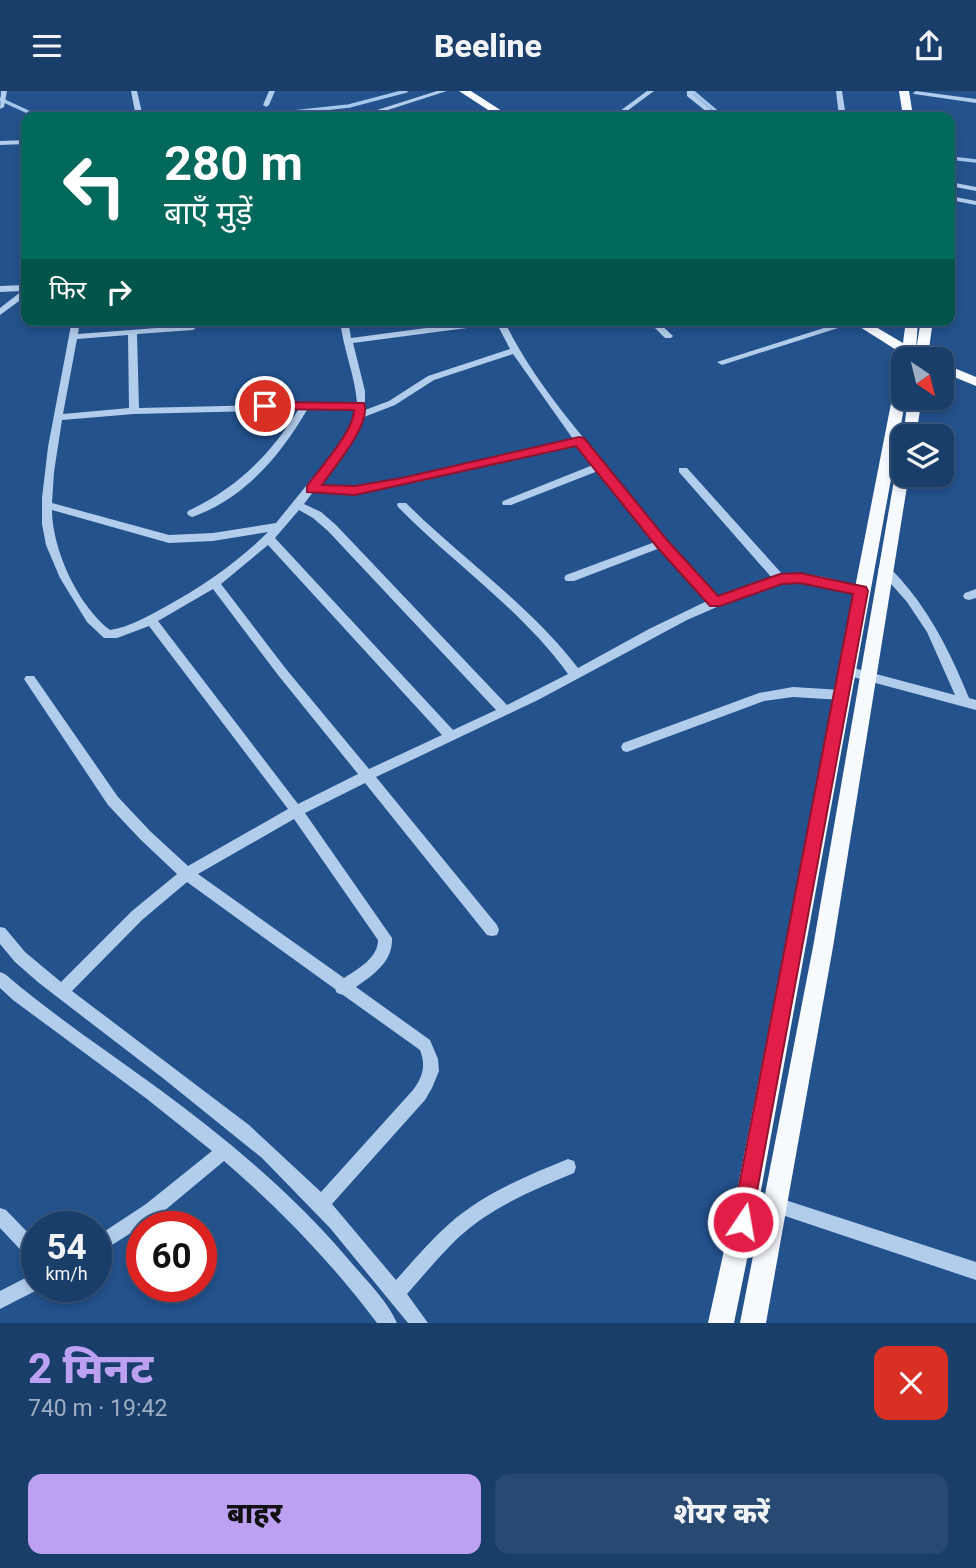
<!DOCTYPE html>
<html lang="hi">
<head>
<meta charset="utf-8">
<style>
  :root { --surface:#1a3e6a; --page:#274972; --text:#f1f3f6; --muted:#9faec1; --line:#38577e; --accent:#bca0f2 }
  body { margin:0; font-family:Roboto,"Noto Sans Devanagari",sans-serif; background:var(--page); color:var(--text); height:100vh; display:flex; flex-direction:column; font-size:26px; white-space:nowrap }
  * { box-sizing:border-box; margin:0 }
  p { font-size:23px; color:var(--muted) }
  .icon { flex:none; width:38px; height:38px; fill:none; stroke:currentColor; stroke-width:2; stroke-linecap:round; stroke-linejoin:round }
  .map { position:relative; height:1232px; overflow:hidden }
  .details { display:flex; flex-direction:column; background:var(--surface); flex:1 }
  .details>* { flex:none }
  .hud { position:absolute; left:21px; top:21px; width:934px; height:214px; border-radius:14px; box-shadow:0 4px 10px #0003,0 0 0 2px var(--line); background:#00695c; color:#fff; overflow:hidden }
  .needle { width:46px; rotate:145deg }
  .buttons { position:absolute; left:891px; top:256px; display:grid; gap:14px }
  .buttons a { display:grid; place-items:center; width:63px; height:63px; border-radius:14px; background:var(--surface); box-shadow:0 4px 10px #0003,0 0 0 2px var(--line); font-size:35px }
  .speed { position:absolute; left:21px; top:1120px; display:flex; gap:14px; font-size:35px; font-weight:700; text-align:center }
  .speed>* { display:grid; place-content:center; width:91px; height:91px; border-radius:50%; background:var(--surface); box-shadow:0 4px 10px #0003,0 0 0 2px var(--line); line-height:1 }
  .speed small { font-size:18px; font-weight:400 }
  .speed .limit { border:10px solid #d22; background:#fff; color:#111 }
  .pin { position:absolute; display:grid; place-items:center; width:60px; height:60px; color:#fff; margin:-30px; border:4px solid #fff; border-radius:50%; box-shadow:0 2px 7px #0007 }
  .me { position:absolute; width:77px; margin:-38px; rotate:12deg; stroke-linejoin:round; filter:drop-shadow(0 0 5px #0008) }
  .turn { display:flex; align-items:center; gap:24px; height:147px; padding:0 28px; font-size:32px }
  .turn .icon { width:91px; height:91px; stroke-width:2.5 }
  .turn b { display:block; font-size:49px; line-height:60px }
  .then { display:flex; align-items:center; height:66px; padding:0 28px; background:#0003; gap:14px; font-size:26px }
  .round { display:grid; place-items:center; flex:none; width:74px; height:74px; border-radius:14px; background:var(--page) }
  .overview { display:flex; align-items:center; justify-content:space-between; height:119px; padding:0 28px }
  h1 { font-size:42px; font-weight:800; line-height:52px; color:var(--accent) }
  .primary-button { display:flex; gap:14px; margin-top:auto; padding:14px 28px }
  .primary-button a { flex:1; height:80px; border-radius:14px; background:var(--accent); color:#111; font-size:28px; font-weight:800; line-height:80px; text-align:center }
  .primary-button a+a { background:var(--page); color:var(--text) }
  header { display:flex; justify-content:space-between; align-items:center; height:91px; padding:0 28px; background:var(--surface); font-size:32px; font-weight:800 }
  .map>svg:first-child { display:block }
</style>
</head>
<body>
<header><svg class="icon" aria-label="menu" viewBox="0 0 24 24"><path d="M4 6h16M4 12h16M4 18h16"/></svg>Beeline<svg class="icon" aria-label="share" viewBox="0 0 24 24"><path d="M12 15V3M7 8l5-5 5 5M5 13v7h14v-7"/></svg></header>
<div class="map">
<svg width="976" height="1232" viewBox="0 0 976 1232">
  <rect width="100%" height="100%" fill="#23528d"/>
  <g fill="none" stroke-linecap="round" stroke-linejoin="round">
    <!-- stream -->
    <path stroke="#a6c7ec" stroke-width="3.5" d="M692 0 723 26
      M0 8 39 26
      M248 26 349 15 406 0
      M950 67 976 70"/>
    <!-- minor -->
    <path fill="#b2cceb" fill-rule="evenodd" d="M1 0H7L4 16 0 18Z
      M131 0H137L143 26H136Z
      M269 0H275L269 14 266 16 263 14Z
      M437 0H447L366 26H355Z
      M647 0H654L619 26H612Z
      M687 0H693V3L720 26H713L687 5Z
      M836 0H842L846 26H839Z
      M916 0 976 8V12L914 3 913 2Z
      M26 49V53L0 54V50Z
      M950 91 976 96V100L950 95Z
      M950 105 976 110V114L950 109Z
      M26 194V205L0 224V217L22 200 0 201V195Z
      M72 229H80L78 243 196 234 197 236 193 239 137 243 139 317 357 312C355 284 343 258 340 229H348L351 247 486 229H504C528 281 570 331 606 374 641 418 678 463 717 506L772 487 679 381V377H687L783 484C811 480 839 490 865 497L867 500 861 504 820 493 799 491 778 493 749 502 687 529 538 609 376 686 497 834 499 839 497 844 492 845 487 844 365 692 305 722 392 847C393 871 373 884 356 896L430 949 438 968 439 980 432 997 425 1009 332 1113 396 1189C413 1170 430 1150 449 1133 483 1103 526 1085 568 1068L574 1070 576 1076 574 1082C533 1099 492 1116 459 1146 440 1164 424 1184 407 1203L428 1232H408L330 1137 262 1067 164 988 39 892 15 871 0 853V836L5 837 25 861 61 891 132 820 177 783 140 748 108 714 24 588 26 585H34L118 706 150 740 188 775 288 718 149 535 117 547H104L87 531 60 487 46 454 42 433V407L48 356ZM497 233 510 258 428 285 389 310 365 319V300L353 252ZM128 244 129 317 63 323 77 248ZM513 263 573 348 402 388 355 396 318 395 352 352 364 326 395 314 434 289ZM356 318 352 333 344 348 276 432 213 442 169 444 52 412 54 381 62 329 134 323 298 319C270 365 236 397 188 420L187 422 188 424 192 426C244 408 280 365 307 319ZM577 354 593 374 503 410 502 412 503 414H511L598 380 655 451 566 484 564 487 566 490H574L660 457 707 510 649 538 578 577C529 513 462 468 406 412H398L397 414 398 416C454 473 521 518 568 583L507 614 336 434 321 421 304 413 313 401 355 402 402 394ZM52 419 169 452 213 450 268 441C238 471 203 495 165 516 148 525 130 536 110 539 78 515 52 458 52 419ZM299 419 313 427 328 440 496 619 453 639 275 447ZM268 454 442 644 369 678 286 578 221 493ZM213 498 278 584 358 683 298 713 158 530ZM294 728 378 849C378 867 358 878 344 887L198 783ZM187 791 335 898 337 902 343 904 420 959C426 975 423 985 413 999L321 1101 249 1034 72 900 142 829Z
      M647 229H656L673 245 671 247H665Z
      M849 229 860 230 725 273 722 274 717 271Z
      M884 474C893 478 901 489 908 497 935 530 953 568 969 607L976 609V619L842 583 840 580 846 575 955 604 927 541 907 511 878 478Z
      M976 498V507L969 509 965 508 963 505 965 502Z
      M793 596 842 599 846 601 848 604 846 607 842 609 793 606 764 610 627 661 623 660 621 656 623 652 759 602Z
      M0 881 5 883C54 925 107 960 159 998 227 1048 294 1104 349 1169 365 1188 387 1209 397 1232H377C332 1172 281 1119 224 1070L158 1125 96 1164V1146L146 1113 212 1060 147 1008 13 909 0 897Z
      M776 1106 976 1171V1189L770 1120 768 1114 770 1108Z
      M0 1117 6 1119 37 1151V1172L31 1170 0 1137Z
      M37 1181V1195L43 1196 0 1218V1200Z"/>
    <!-- major -->
    <path fill="#f7faff" fill-rule="evenodd" d="M459 0H471L511 26H499Z
      M899 0H909L912 19 917 26H907L902 19Z
      M849 229H864L903 252 906 229H918L916 259 921 229H933L928 265 930 268H903L902 271 901 262Z
      M942 272 976 286V295L942 281Z
      M903 283V306H906L760 1105 734 1232H708L736 1105 896 287Z
      M908 306H922L916 345 903 347Z
      M903 373V383H909L833 856 766 1232H740L813 856 896 378Z"/>
  </g>
  <!-- route -->
  <path fill="#e11d48" stroke="#92132f" stroke-width="2" d="M265 311 364 312C372 333 334 376 322 394L355 395 402 387 579 346 584 347 667 449 718 505 780 483 800 482 866 496 868 500 750 1138 743 1142 735 1138 732 1131 853 503 800 492 782 493 720 515H710L657 456 576 355 355 404 307 401V395C320 377 354 340 354 319L261 318V312Z"/>
</svg>
<div class="buttons">
<a><svg class="needle" viewBox="-14 -14 28 28"><path d="M0-13l5 13h-10z" fill="#e53935"/><path d="M0 13l5-13h-10z" fill="#9faec1"/></svg></a>
<a><svg class="icon" aria-label="layers" viewBox="0 0 24 24"><path d="M12 4l9 5-9 5-9-5zM3 14l9 5 9-5"/></svg></a>
</div>
<div class="speed"><div>54<small>km/h</small></div><div class="limit">60</div></div>
<div class="pin" style="left:265px;top:315px;background:#d93025"><svg class="icon" aria-label="arrive" viewBox="0 0 24 24"><path d="M6 21V4h12l-3 4 3 4H6"/></svg></div>
<svg class="me" style="left:743px;top:1131px" viewBox="-20 -20 40 40"><circle r="17" fill="#e11d48" stroke="#fff" stroke-width="3"/><path d="M0-11L8 9 0 5-8 9z" fill="#fff"/></svg>
<div class="hud">
<div class="turn"><svg class="icon" aria-label="left" viewBox="0 0 24 24"><path d="M17 20v-9H6M10 6l-5 5 5 5"/></svg><div><b>280 m</b>बाएँ मुड़ें</div></div>
<div class="then">फिर<svg class="icon" aria-label="right" viewBox="0 0 24 24"><path d="M7 20v-9h11M14 6l5 5-5 5"/></svg></div>
</div>
</div>
<section class="details">
<div class="overview"><div><h1>2 मिनट</h1><p>740 m · 19:42</p></div><a class="round" style="background:#d93025;color:#fff"><svg class="icon" aria-label="close" viewBox="0 0 24 24"><path d="M6 6l12 12M18 6L6 18"/></svg></a></div>
<div class="primary-button"><a>बाहर</a><a>शेयर करें</a></div>
</section>
</body>
</html>
